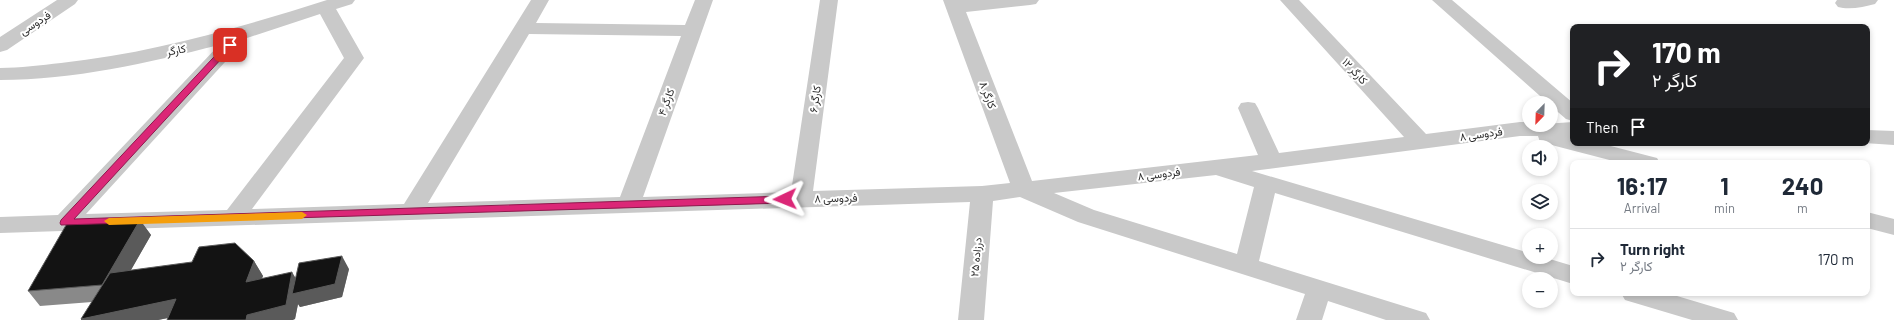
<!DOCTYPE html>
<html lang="en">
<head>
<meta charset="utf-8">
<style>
  :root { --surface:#fff; --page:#f2f2f3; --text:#1f2937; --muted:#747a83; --line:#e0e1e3 }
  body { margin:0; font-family:Barlow,Vazirmatn,sans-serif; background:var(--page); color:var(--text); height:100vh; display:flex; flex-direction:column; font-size:15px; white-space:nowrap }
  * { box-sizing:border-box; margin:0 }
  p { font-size:13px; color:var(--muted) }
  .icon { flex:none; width:22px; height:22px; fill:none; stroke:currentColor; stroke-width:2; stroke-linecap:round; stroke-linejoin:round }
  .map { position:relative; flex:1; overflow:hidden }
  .side { position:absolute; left:1570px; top:160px; width:300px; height:136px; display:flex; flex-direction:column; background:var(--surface); border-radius:8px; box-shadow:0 2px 6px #0003 }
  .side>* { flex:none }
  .guide { position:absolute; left:1570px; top:24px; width:300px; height:122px; border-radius:8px; box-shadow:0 2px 6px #0003; background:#202124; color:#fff; overflow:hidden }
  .needle { width:26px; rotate:203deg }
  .tools { position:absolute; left:1522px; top:96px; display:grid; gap:8px }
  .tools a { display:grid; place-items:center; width:36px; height:36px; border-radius:50%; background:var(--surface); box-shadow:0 2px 6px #0003; font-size:20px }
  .pin { position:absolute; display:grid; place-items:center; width:34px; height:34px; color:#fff; margin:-17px; border-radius:8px; box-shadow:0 2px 6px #0006 }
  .me { position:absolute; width:44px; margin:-22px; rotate:268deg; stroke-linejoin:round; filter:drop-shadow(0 0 3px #0008) }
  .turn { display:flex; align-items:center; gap:14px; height:84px; padding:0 16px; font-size:18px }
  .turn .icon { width:52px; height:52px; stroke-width:2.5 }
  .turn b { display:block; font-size:28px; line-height:34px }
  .then { display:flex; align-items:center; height:38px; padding:0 16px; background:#0003; gap:8px; font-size:15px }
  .eta { display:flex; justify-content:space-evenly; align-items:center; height:68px; text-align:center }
  .eta b { font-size:24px; font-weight:700; line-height:28px }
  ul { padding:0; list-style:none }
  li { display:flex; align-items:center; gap:12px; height:60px; padding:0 16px; border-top:1px solid var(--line) }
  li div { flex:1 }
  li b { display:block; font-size:15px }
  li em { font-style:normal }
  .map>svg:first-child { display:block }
</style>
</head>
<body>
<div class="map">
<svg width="1894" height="320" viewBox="0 0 1894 320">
  <rect width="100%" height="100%" fill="#fff"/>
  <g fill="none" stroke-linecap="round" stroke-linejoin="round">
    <!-- minor -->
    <path fill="#c9c9c9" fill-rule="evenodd" d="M57 0H78L75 4 7 50 0 52V37Z
      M327 0H355L352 4 336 9 364 58 252 209 404 204 531 0H549L536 23 685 25 695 0H713L643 197 791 192 820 0H838L813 191 982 186 1010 183 943 0H1039L1036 4 1030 5 966 12 1032 181 1258 155 1238 108 1241 103 1248 102 1255 103 1258 108 1279 153 1404 137 1280 0H1299L1426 134 1520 122H1529V125L1573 122V136H1570H1573V143H1599L1657 158 1660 163H1621L1540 142 1538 136H1520L1252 171 1529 253V257H1543L1573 266V284L1275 193 1259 261 1426 313 1430 320H1386L1328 301 1322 320H1296L1305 294 1078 222 1020 197 993 201 984 320H958L970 202 0 233V217L58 215 219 45C148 63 73 80 0 80V68C20 68 41 65 61 63 153 53 239 28 327 0ZM320 14 344 58 227 210 86 214 247 38ZM529 34 681 36 620 197 428 203ZM1216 175 1254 187 1237 254 1094 210 1054 193Z
      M1432 0H1452L1573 103V121L1566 119 1551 106V103H1548Z
      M1837 0H1878L1875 4C1864 7 1849 10 1838 7L1835 3Z
      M1867 130 1894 131V145L1864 143H1867Z
      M1867 212 1894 219V235L1867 228Z
      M1621 293H1667L1734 313 1738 320H1692L1625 300Z"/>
  </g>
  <!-- wall -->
  <path fill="#898989" d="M140 220 151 235 130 271 254 261 263 276 262 278H296L349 269 342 297 300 307 298 304 295 319 168 318 158 320H81V319L92 302 40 306 28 291Z"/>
  <!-- shaded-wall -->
  <path fill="#5a5a5a" d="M140 220 151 235 114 300 102 285Z
    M342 256 349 269 342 297 300 307 298 304 295 319 293 320H246L247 315 292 272 301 287Z
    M254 261 263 276 255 296 246 282Z
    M176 299 187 314 158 320H81V319Z"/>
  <!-- building -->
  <path fill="#131313" stroke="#5a5a5a" d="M69 220H140L102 285 28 291Z
    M235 243 254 261 246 282 292 272 286 305 247 315 246 320H167L176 299 81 319 110 273 192 262 199 247Z
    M342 256 335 284 292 294 299 263Z"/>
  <!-- route -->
  <path fill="#db2777" stroke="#8e194d" d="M227 43 234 45 74 219 785 196 790 199 785 203 61 225 60 223 61 220Z"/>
  <!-- slow -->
  <path fill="#f59e0b" d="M302 212 307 215 302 219 109 225 104 221 109 218Z"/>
  <g text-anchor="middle" stroke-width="4" stroke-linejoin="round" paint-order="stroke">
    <!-- street labels -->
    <g font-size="11" fill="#2c2c2c" stroke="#fff">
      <text transform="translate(35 23) rotate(-33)" y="4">فردوسی</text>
      <text transform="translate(176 50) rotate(-12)" y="4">کارگر</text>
      <text transform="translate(1355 71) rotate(47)" y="4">کارگر ۱۲</text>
      <text transform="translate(988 95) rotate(69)" y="4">کارگر ۸</text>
      <text transform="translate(815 99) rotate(-82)" y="4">کارگر ۶</text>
      <text transform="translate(666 102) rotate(-70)" y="4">کارگر ۴</text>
      <text transform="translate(1481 134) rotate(-8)" y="4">فردوسی ۸</text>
      <text transform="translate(1159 174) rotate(-7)" y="4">فردوسی ۸</text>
      <text transform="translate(836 198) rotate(-1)" y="4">فردوسی ۸</text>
      <text transform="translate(976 257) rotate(-85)" y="4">درزاده ۲۵</text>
    </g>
  </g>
</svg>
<div class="tools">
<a><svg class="needle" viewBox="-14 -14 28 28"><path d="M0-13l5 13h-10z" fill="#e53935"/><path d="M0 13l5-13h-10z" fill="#747a83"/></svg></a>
<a><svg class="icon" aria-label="sound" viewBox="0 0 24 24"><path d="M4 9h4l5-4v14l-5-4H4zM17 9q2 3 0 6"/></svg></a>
<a><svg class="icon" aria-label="layers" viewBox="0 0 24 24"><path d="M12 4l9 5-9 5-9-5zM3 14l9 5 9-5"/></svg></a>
<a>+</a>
<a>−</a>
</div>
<div class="pin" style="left:230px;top:45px;background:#d93025"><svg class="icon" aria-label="arrive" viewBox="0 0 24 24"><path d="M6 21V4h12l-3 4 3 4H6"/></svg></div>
<svg class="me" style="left:785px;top:199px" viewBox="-20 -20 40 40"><path d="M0-17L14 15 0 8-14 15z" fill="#db2777" stroke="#fff" stroke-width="4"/></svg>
<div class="guide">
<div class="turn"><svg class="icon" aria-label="right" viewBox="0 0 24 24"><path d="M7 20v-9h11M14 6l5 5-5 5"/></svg><div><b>170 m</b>کارگر ۲</div></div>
<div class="then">Then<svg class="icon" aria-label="arrive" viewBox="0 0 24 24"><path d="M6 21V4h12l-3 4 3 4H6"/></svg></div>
</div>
<section class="side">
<div class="eta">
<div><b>16:17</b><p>Arrival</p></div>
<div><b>1</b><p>min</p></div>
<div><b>240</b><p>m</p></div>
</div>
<ul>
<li><svg class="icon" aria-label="right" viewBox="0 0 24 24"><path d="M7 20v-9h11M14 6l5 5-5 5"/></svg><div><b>Turn right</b><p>کارگر ۲</p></div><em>170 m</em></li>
</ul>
</section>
</div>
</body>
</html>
